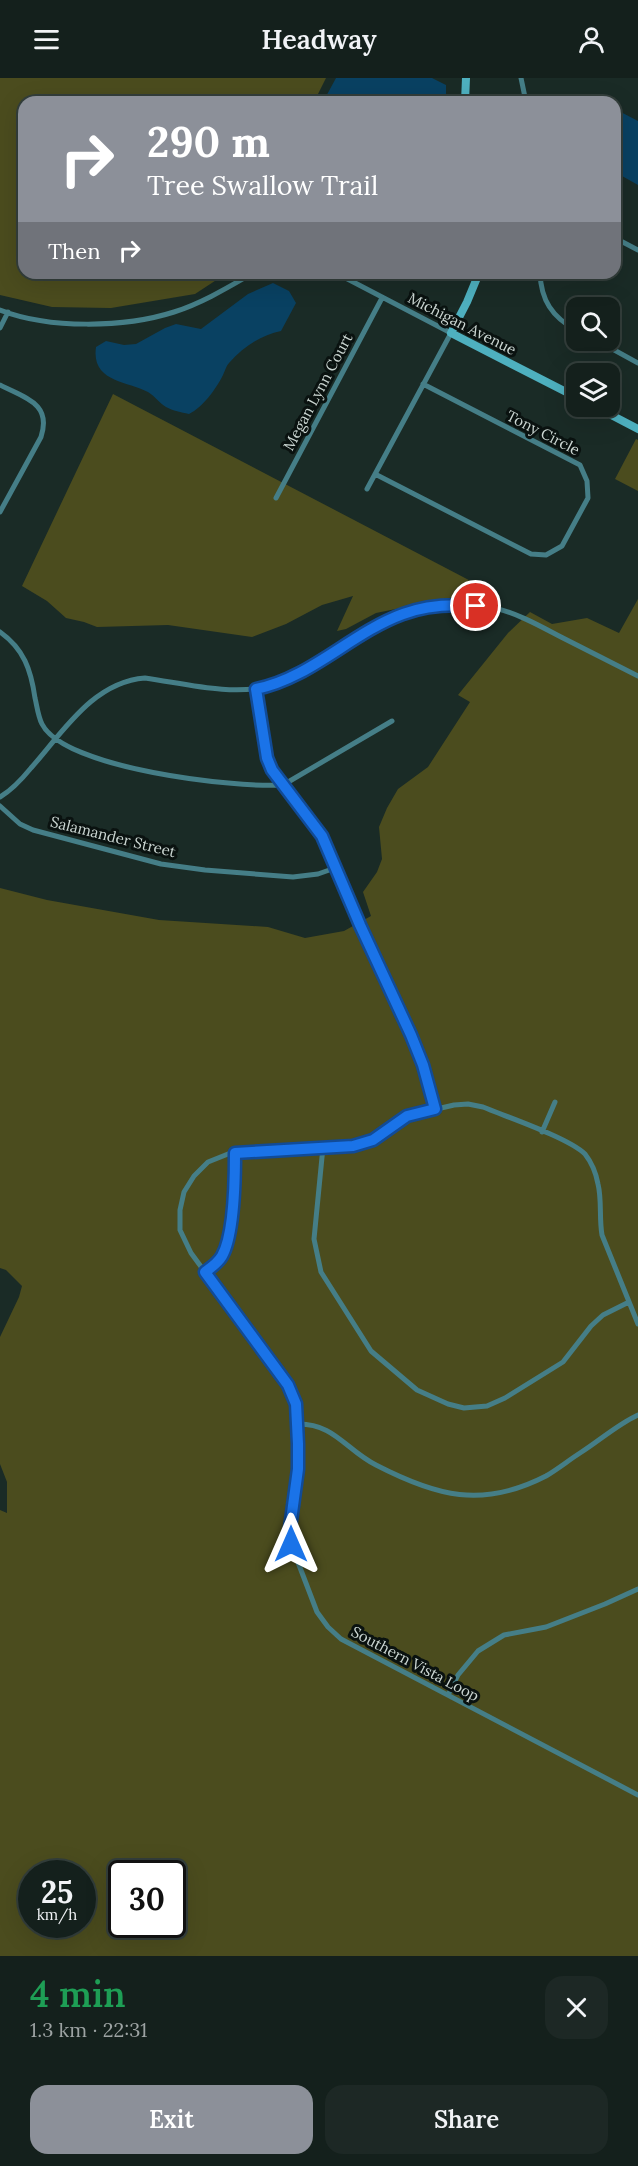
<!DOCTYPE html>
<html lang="en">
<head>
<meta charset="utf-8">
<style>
  :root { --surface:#14201c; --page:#1d2825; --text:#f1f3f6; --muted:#9da3a3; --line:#333e3b; --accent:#8c9099 }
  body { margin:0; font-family:Lora,serif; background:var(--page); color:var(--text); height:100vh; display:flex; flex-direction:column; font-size:22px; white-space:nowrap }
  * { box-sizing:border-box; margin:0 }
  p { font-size:20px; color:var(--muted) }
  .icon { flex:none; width:33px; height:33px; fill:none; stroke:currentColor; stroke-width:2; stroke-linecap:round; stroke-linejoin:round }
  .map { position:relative; height:1878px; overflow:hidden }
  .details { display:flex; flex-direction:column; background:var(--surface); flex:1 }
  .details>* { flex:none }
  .top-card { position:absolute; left:18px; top:18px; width:603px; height:183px; border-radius:18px; box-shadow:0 6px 24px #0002,0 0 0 2px var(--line); background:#8c9099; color:#fff; overflow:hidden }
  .tools { position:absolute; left:566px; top:219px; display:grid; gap:12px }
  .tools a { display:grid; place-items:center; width:54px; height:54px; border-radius:12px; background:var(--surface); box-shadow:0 6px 24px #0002,0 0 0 2px var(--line); font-size:30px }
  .speed { position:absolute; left:18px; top:1782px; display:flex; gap:12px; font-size:30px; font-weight:700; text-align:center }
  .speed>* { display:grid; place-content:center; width:78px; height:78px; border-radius:50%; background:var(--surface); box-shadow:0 6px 24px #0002,0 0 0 2px var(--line); line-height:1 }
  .speed small { font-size:15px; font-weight:400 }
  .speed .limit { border:3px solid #111; border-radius:9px; background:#fff; color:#111 }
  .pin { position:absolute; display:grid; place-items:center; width:51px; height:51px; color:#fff; margin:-26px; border:3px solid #fff; border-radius:50%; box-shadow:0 2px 6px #0007 }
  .me { position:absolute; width:66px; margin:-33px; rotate:0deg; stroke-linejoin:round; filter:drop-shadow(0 0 4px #0008) }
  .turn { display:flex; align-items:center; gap:21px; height:126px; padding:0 30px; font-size:27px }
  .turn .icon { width:78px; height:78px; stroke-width:2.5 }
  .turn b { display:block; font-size:42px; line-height:51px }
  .then { display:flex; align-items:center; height:57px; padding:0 30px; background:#0003; gap:12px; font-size:22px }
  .round { display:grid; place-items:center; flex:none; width:63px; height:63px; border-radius:18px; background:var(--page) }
  .head { display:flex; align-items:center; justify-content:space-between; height:102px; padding:0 30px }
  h1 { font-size:36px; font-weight:600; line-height:45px; color:#1e9e55 }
  .button { display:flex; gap:12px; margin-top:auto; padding:12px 30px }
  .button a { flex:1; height:69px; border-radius:18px; background:var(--accent); color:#fff; font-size:24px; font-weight:600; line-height:69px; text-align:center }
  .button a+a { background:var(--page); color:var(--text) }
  header { display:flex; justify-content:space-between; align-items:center; height:78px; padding:0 30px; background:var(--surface); font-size:27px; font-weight:600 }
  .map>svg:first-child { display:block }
</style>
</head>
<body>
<header><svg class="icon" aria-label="menu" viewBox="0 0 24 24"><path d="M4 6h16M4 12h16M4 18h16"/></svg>Headway<svg class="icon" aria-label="person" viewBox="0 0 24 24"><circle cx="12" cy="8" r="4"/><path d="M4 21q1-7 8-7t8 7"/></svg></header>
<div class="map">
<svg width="638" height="1878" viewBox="0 0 638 1878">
  <rect width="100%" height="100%" fill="#1a2b26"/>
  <!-- green -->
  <path fill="#4b4c1e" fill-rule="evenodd" d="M0 0H326L314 24H24V195H227L195 216 111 230 52 229 0 217Z
    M113 316 486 511 460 518 376 535 346 551 337 553 353 518 322 527 286 546 252 559 168 547 97 549 84 544 66 540 47 523 22 508Z
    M636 361 638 362V413L615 401Z
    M638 521V1878H0V1432L7 1435V1404L0 1386V1259L19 1219 22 1208 6 1192 0 1190V810L47 822 159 842 268 849 305 860 344 853 371 838 363 814 377 794 382 781 379 749 387 730 398 711 428 689 470 624 458 617 508 555 530 534 552 546 587 540 619 555ZM32 1796H82V1846H32ZM122 1796H172V1846H122Z"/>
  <!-- water -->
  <path fill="#094162" d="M336 0H432L446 7V24H323Z
    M615 31 638 43V107L615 94Z
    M273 205 289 213 296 225 281 253C261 257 243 269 229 285 226 288 225 293 223 297 216 311 203 329 189 336 181 334 173 333 166 329 159 325 155 318 148 314 127 303 91 304 96 269L106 263 124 267 136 266 165 250 176 246 201 251 248 216Z"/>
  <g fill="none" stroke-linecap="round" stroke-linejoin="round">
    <!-- street -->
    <path stroke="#457e87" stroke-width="5" d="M521 0 526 24
      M615 160 638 172
      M336 195 451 255 367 411
      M540 195C541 222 552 239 576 252
      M0 232C49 251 124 250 174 234 202 225 227 210 253 195
      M0 250 8 234
      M596 262 638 285
      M0 307C25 320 52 325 41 359L0 434
      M375 396 531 476 546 477 562 468 588 420 587 403 580 387 423 306
      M276 420 382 220
      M0 554C24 571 31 592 35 620 37 628 38 638 42 646 65 691 235 710 283 707L392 643
      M256 611 267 680 272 692 322 758 360 847 411 957 423 987 436 1031
      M0 719C12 712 22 701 31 690 63 654 93 604 145 600 187 606 230 618 272 608 289 603 305 592 320 583 378 548 423 516 494 530 517 535 540 548 561 559 587 572 612 585 638 598
      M0 728 20 746 33 752 161 786 205 792 293 799 318 796 335 790
      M542 1054 555 1024
      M323 1069 314 1161 321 1194 371 1273 417 1312 448 1326 464 1330 487 1328 505 1320 563 1284 591 1248 603 1237 629 1224
      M205 1194C212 1189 218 1185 222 1178 234 1157 235 1100 235 1075
      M638 1246 602 1157C599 1140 602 1122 598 1106 596 1095 592 1085 585 1076 569 1060 507 1039 483 1029L468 1026 454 1027 407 1038 373 1062 353 1068 248 1074 228 1076 208 1084 194 1098 184 1114 180 1132V1152L191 1175 288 1307 296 1326 298 1366V1391L289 1450 291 1466 317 1534 328 1549 341 1561 638 1717
      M297 1346C334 1345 346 1372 376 1387 436 1418 482 1431 546 1398 558 1391 569 1382 580 1375 599 1363 618 1346 638 1337
      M448 1617 458 1597 478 1573 504 1557 546 1549 605 1526 638 1511"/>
    <!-- secondary -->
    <path stroke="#4eb0bf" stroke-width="8" d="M465 24 466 0
      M479 195 467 224 451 255 576 319
      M594 328 638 351"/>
  </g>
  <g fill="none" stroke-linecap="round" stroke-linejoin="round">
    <defs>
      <path id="route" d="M291 1466 290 1450 298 1391V1366L296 1326 288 1307 205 1194C212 1189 218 1185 222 1178 234 1157 235 1100 235 1075L353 1068 373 1062 407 1038 435 1031 423 987 411 957 360 847 322 758 272 692 267 680 256 611C311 600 351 555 403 536 426 527 452 526 476 528"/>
    </defs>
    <!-- route casing -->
    <use href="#route" stroke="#114b97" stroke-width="15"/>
    <!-- route -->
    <use href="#route" stroke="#1a73e8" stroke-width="10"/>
  </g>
  <g text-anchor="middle" stroke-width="6" stroke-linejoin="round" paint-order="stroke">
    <!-- street labels -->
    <g font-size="15" fill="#cbd6d2" stroke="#0a1210">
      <text transform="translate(462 246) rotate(27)" y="5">Michigan Avenue</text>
      <text transform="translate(318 314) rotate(-62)" y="5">Megan Lynn Court</text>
      <text transform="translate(543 355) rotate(27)" y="5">Tony Circle</text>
      <text transform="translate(113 759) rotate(14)" y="5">Salamander Street</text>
      <text transform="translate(415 1586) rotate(28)" y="5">Southern Vista Loop</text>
    </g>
  </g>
</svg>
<div class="tools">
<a><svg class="icon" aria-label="search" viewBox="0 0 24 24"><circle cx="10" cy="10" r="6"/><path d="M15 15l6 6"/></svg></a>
<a><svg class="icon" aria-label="layers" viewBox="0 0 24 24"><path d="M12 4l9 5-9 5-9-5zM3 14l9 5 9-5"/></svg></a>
</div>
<div class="speed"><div>25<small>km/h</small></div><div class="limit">30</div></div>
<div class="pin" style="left:476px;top:528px;background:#d93025"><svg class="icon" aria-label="arrive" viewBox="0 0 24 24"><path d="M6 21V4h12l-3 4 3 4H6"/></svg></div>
<svg class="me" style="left:291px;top:1466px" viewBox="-20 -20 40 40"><path d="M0-17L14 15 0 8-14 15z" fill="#1a73e8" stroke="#fff" stroke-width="4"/></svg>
<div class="top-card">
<div class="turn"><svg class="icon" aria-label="right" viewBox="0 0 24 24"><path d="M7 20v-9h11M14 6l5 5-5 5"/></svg><div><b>290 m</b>Tree Swallow Trail</div></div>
<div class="then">Then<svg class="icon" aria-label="right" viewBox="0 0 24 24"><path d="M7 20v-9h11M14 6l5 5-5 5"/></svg></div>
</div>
</div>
<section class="details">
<div class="head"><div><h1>4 min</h1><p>1.3 km · 22:31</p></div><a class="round"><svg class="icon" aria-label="close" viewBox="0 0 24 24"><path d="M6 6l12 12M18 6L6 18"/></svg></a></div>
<div class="button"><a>Exit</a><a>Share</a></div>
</section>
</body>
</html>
